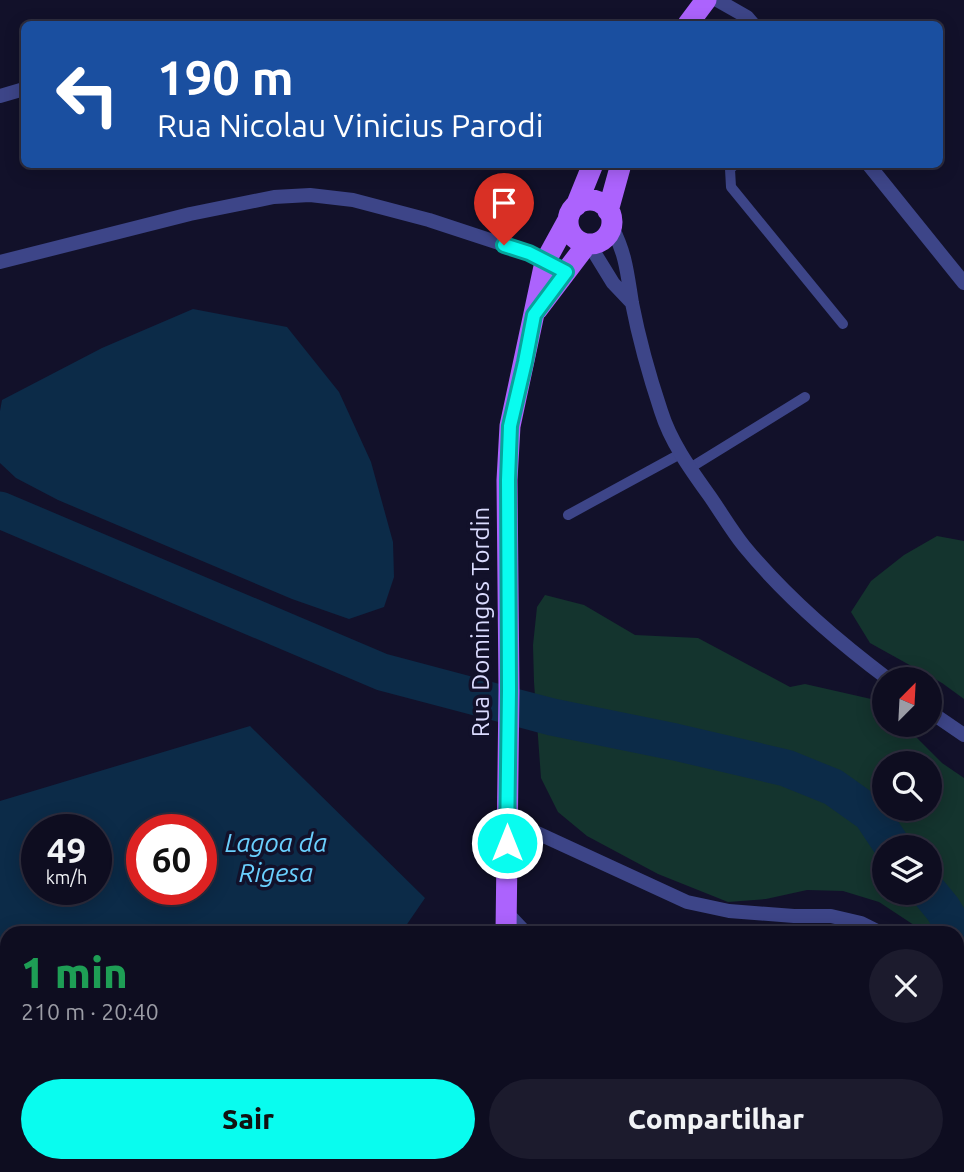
<!DOCTYPE html>
<html lang="pt">
<head>
<meta charset="utf-8">
<style>
  :root { --surface:#0e0d20; --page:#1c1b2d; --text:#f1f3f6; --muted:#9b9ca5; --line:#2e2d3e; --accent:#09fcef }
  body { margin:0; font-family:Ubuntu,sans-serif; background:var(--page); color:var(--text); height:100vh; display:flex; flex-direction:column; font-size:26px; white-space:nowrap }
  * { box-sizing:border-box; margin:0 }
  p { font-size:23px; color:var(--muted) }
  .icon { flex:none; width:38px; height:38px; fill:none; stroke:currentColor; stroke-width:2; stroke-linecap:round; stroke-linejoin:round }
  .map { position:relative; flex:1; overflow:hidden }
  .side { position:absolute; left:0px; top:926px; width:964px; height:247px; display:flex; flex-direction:column; background:var(--surface); border-radius:21px 21px 0 0; box-shadow:0 4px 18px #0003,0 0 0 2px var(--line) }
  .side>* { flex:none }
  .guide { position:absolute; left:21px; top:21px; width:922px; height:147px; border-radius:10px; box-shadow:0 4px 18px #0003,0 0 0 2px var(--line); background:#1a4fa0; color:#fff; overflow:hidden }
  .needle { width:46px; rotate:24deg }
  .fabs { position:absolute; left:872px; top:667px; display:grid; gap:14px }
  .fabs a { display:grid; place-items:center; width:70px; height:70px; border-radius:50%; background:var(--surface); box-shadow:0 4px 18px #0003,0 0 0 2px var(--line); font-size:35px }
  .speed { position:absolute; left:21px; top:814px; display:flex; gap:14px; font-size:35px; font-weight:700; text-align:center }
  .speed>* { display:grid; place-content:center; width:91px; height:91px; border-radius:50%; background:var(--surface); box-shadow:0 4px 18px #0003,0 0 0 2px var(--line); line-height:1 }
  .speed small { font-size:18px; font-weight:400 }
  .speed .limit { border:10px solid #d22; background:#fff; color:#111 }
  .pin { position:absolute; display:grid; place-items:center; width:60px; height:60px; color:#fff; margin:-72px -30px; border-radius:50% 50% 50% 0; rotate:-45deg; box-shadow:0 0 7px #0007 }
  .pin .icon { rotate:45deg }
  .me { position:absolute; width:77px; margin:-38px; rotate:0deg; stroke-linejoin:round; filter:drop-shadow(0 0 5px #0008) }
  .turn { display:flex; align-items:center; gap:24px; height:147px; padding:0 21px; font-size:32px }
  .turn .icon { width:91px; height:91px; stroke-width:2.5 }
  .turn b { display:block; font-size:49px; line-height:60px }
  .round { display:grid; place-items:center; flex:none; width:74px; height:74px; border-radius:37px; background:var(--page) }
  .head { display:flex; align-items:center; justify-content:space-between; height:119px; padding:0 21px }
  h1 { font-size:42px; font-weight:800; line-height:52px; color:#1e9e55 }
  .cta { display:flex; gap:14px; margin-top:auto; padding:14px 21px }
  .cta a { flex:1; height:80px; border-radius:42px; background:var(--accent); color:#111; font-size:28px; font-weight:800; line-height:80px; text-align:center }
  .cta a+a { background:var(--page); color:var(--text) }
  .map>svg:first-child { display:block }
</style>
</head>
<body>
<div class="map">
<svg width="964" height="1172" viewBox="0 0 964 1172">
  <rect width="100%" height="100%" fill="#12112a"/>
  <!-- green -->
  <path fill="#14342e" fill-rule="evenodd" d="M937 536 964 541V699L942 683 870 643 851 612 871 581 904 555Z
    M545 595 584 605 635 635 698 638 790 687 805 684 880 701 884 705V724L904 725 942 763 964 778V966L957 959V933H926L879 902 843 891 807 890 766 899 728 902 658 874 587 836 558 812 541 778 534 682 533 645 537 607ZM884 763H929V808H884ZM884 847H929V892H884Z"/>
  <!-- water -->
  <path fill="#0c2b48" fill-rule="evenodd" d="M193 309 287 327 339 392 371 462 393 542 394 577 384 607 349 619 292 599 58 500 16 478 0 463V411L2 400 102 348Z
    M250 726 425 898 401 933H7V1166H241L237 1172H0V801ZM37 830H96V889H37ZM142 830H201V889H142Z"/>
  <g fill="none" stroke-linecap="round" stroke-linejoin="round">
    <!-- river -->
    <path stroke="#0c2b48" stroke-width="37" d="M0 510 382 672 552 717 675 742 786 768 833 787 871 814 893 847
      M929 892 943 909 957 933"/>
    <!-- lane -->
    <path stroke="#3d4588" stroke-width="10" d="M736 164 730 169 731 187 843 324
      M690 468 805 397
      M568 515 680 454"/>
    <!-- street -->
    <path stroke="#3d4588" stroke-width="14" d="M717 0 747 17 753 24
      M0 96 24 89
      M868 164 964 283
      M612 227C626 255 627 272 632 303 639 339 649 375 661 411 671 443 691 470 711 498 722 514 732 531 744 546 785 596 836 640 888 679
      M589 244 613 283 632 303
      M0 262 190 214 274 197 310 195 353 200 429 220 529 253 553 265
      M929 711 964 735
      M507 819 687 902 729 911 794 916H831L861 923 881 933
      M507 913 526 933
      M957 983 964 988
      M815 1166 823 1172
      M956 1172 964 1163"/>
    <!-- primary -->
    <path stroke="#ac63fd" stroke-width="21" d="M688 24 706 0
      M568 222a22 22 0 1 1 44 0a22 22 0 1 1-44 0Z
      M576 206 593 164
      M608 211 621 164
      M537 310 587 244
      M506 933 509 690 507 480 510 426 545 262 568 220
      M505 1172 506 1166"/>
  </g>
  <g fill="none" stroke-linecap="round" stroke-linejoin="round">
    <defs>
      <path id="route" d="M504 245 529 253 566 272 534 315 525 362 510 426 508 480 509 690 507 843"/>
    </defs>
    <!-- route casing -->
    <use href="#route" stroke="#06a49b" stroke-width="18"/>
    <!-- route -->
    <use href="#route" stroke="#09fcef" stroke-width="12"/>
  </g>
  <g text-anchor="middle" stroke-width="7" stroke-linejoin="round" paint-order="stroke">
    <!-- street labels -->
    <g font-size="24" fill="#dbdcff" stroke="#12112a">
      <text transform="translate(481 622) rotate(-90)" y="8">Rua Domingos Tordin</text>
    </g>
    <!-- water labels -->
    <g font-size="26" font-style="italic" fill="#6acffd" stroke="#12112a">
      <text x="276" y="852">Lagoa da<tspan x="276" dy="30">Rigesa</tspan></text>
    </g>
  </g>
</svg>
<div class="fabs">
<a><svg class="needle" viewBox="-14 -14 28 28"><path d="M0-13l5 13h-10z" fill="#e53935"/><path d="M0 13l5-13h-10z" fill="#9b9ca5"/></svg></a>
<a><svg class="icon" aria-label="search" viewBox="0 0 24 24"><circle cx="10" cy="10" r="6"/><path d="M15 15l6 6"/></svg></a>
<a><svg class="icon" aria-label="layers" viewBox="0 0 24 24"><path d="M12 4l9 5-9 5-9-5zM3 14l9 5 9-5"/></svg></a>
</div>
<div class="speed"><div>49<small>km/h</small></div><div class="limit">60</div></div>
<div class="pin" style="left:504px;top:245px;background:#d93025"><svg class="icon" aria-label="arrive" viewBox="0 0 24 24"><path d="M6 21V4h12l-3 4 3 4H6"/></svg></div>
<svg class="me" style="left:507px;top:843px" viewBox="-20 -20 40 40"><circle r="17" fill="#09fcef" stroke="#fff" stroke-width="3"/><path d="M0-11L8 9 0 5-8 9z" fill="#fff"/></svg>
<div class="guide">
<div class="turn"><svg class="icon" aria-label="left" viewBox="0 0 24 24"><path d="M17 20v-9H6M10 6l-5 5 5 5"/></svg><div><b>190 m</b>Rua Nicolau Vinicius Parodi</div></div>
</div>
<section class="side">
<div class="head"><div><h1>1 min</h1><p>210 m · 20:40</p></div><a class="round"><svg class="icon" aria-label="close" viewBox="0 0 24 24"><path d="M6 6l12 12M18 6L6 18"/></svg></a></div>
<div class="cta"><a>Sair</a><a>Compartilhar</a></div>
</section>
</div>
</body>
</html>
